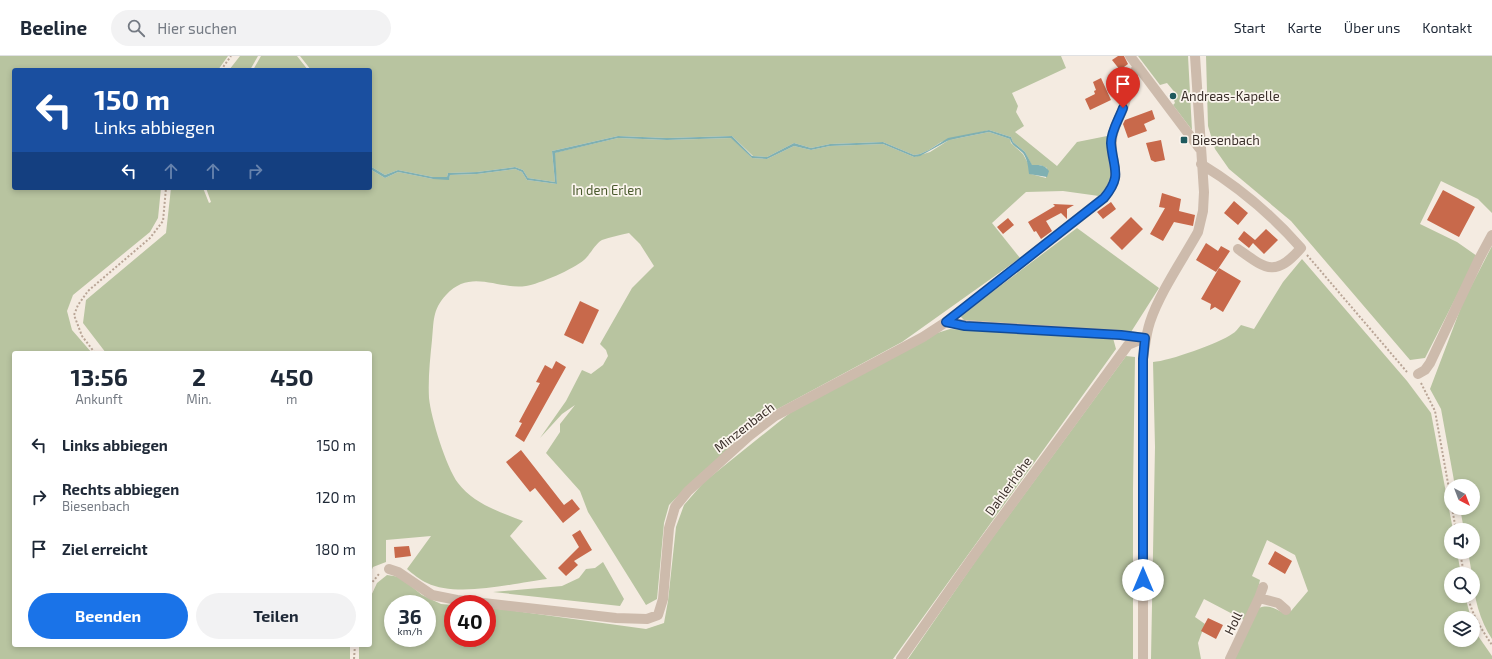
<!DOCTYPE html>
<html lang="de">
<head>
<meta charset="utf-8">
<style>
  :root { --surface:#fff; --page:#f2f2f3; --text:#1f2937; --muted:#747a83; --line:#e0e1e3; --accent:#1a73e8 }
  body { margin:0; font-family:"Exo 2",sans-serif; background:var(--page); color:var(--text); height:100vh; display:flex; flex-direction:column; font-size:15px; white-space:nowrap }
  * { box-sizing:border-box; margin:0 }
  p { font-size:13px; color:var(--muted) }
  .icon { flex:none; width:22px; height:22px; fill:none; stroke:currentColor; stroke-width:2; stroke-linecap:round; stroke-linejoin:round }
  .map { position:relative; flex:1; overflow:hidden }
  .panel { position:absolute; left:12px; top:295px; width:360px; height:296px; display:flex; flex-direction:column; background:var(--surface); border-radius:4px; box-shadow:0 2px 6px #0003 }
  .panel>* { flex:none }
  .top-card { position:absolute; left:12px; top:12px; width:360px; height:122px; border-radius:4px; box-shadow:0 2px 6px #0003; background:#1a4fa0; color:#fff; overflow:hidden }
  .needle { width:26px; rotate:138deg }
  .tools { position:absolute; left:1444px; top:423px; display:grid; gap:8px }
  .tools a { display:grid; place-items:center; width:36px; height:36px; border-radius:50%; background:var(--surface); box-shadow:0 2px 6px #0003; font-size:20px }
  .speed { position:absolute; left:384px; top:539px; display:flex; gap:8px; font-size:20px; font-weight:700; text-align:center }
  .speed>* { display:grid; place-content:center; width:52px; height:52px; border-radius:50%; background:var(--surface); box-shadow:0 2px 6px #0003; line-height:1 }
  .speed small { font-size:10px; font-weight:400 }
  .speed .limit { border:6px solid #d22; background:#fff; color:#111 }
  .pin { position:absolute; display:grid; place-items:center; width:34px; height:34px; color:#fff; margin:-41px -17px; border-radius:50% 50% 50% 0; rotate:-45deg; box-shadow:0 0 4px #0007 }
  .pin .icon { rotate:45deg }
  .me { position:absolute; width:44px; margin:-22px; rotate:0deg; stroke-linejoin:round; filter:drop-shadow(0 0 3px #0008) }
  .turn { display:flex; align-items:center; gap:14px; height:84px; padding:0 16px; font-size:18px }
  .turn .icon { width:52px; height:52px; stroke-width:2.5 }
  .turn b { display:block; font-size:28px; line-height:34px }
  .lanes { display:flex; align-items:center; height:38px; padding:0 16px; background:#0003; justify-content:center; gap:20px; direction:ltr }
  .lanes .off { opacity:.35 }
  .eta { display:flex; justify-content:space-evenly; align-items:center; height:68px; text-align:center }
  .eta b { font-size:24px; font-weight:700; line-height:28px }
  .button { display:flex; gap:8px; margin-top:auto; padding:8px 16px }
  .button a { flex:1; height:46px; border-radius:24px; background:var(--accent); color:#fff; font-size:16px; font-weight:700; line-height:46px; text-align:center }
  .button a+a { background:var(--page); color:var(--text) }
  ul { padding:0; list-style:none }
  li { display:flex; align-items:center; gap:12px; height:52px; padding:0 16px }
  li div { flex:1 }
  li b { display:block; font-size:15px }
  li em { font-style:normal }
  header { display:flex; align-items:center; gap:24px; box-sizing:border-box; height:56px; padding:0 20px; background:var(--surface); border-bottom:1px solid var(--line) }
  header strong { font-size:19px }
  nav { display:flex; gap:22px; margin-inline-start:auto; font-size:14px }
  .search { width:280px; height:36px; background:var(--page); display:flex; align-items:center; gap:10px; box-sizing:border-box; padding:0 14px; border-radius:22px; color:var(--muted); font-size:15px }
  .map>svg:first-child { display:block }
</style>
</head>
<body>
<header>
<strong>Beeline</strong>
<div class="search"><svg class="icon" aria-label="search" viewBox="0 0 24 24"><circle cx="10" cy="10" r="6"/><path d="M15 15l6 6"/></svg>Hier suchen</div>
<nav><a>Start</a><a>Karte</a><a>Über uns</a><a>Kontakt</a></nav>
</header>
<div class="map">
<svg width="1492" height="603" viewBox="0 0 1492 603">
  <rect width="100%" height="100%" fill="#f4ebe1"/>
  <!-- green -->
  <path fill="#b8c4a0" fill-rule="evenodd" d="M0 0H228L218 14H14V132H161L158 162 150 176 73 239 67 255 72 274 92 297H14V589H350V603H0Z
    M240 0H258L250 14H229Z
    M261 0H297L308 14H253Z
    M300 0H1061L1066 12 1012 37 1018 50 1016 56 1024 70 1015 76 1057 110 1077 86 1107 80C1110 102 1118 122 1099 140L1063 135 1026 136 992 167 1020 202 902 286 774 355 698 420 669 449 664 467 657 543 646 549 588 456 580 435 546 397 560 376V368L575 349 562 358 540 382 566 345 582 314 591 318 603 309 608 300 606 294 600 288 632 232 654 210 640 188 629 177C620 179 610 181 602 184 595 188 590 199 584 204 574 213 539 228 526 230 497 234 471 212 446 239 432 254 434 266 432 284 430 303 428 323 429 342 431 362 446 411 458 427 474 448 500 456 523 465L510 480 547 523C514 527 458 542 427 527 420 524 413 518 407 513L431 480 386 484V506L373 511 370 518V297H106L83 267 86 244 166 177 171 132H203L209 147 211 146 206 132H370V113L385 122 398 116 433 123H449L450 119 477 118 515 113 522 116 527 124 557 128 554 97 618 82 667 84 732 82 752 102 767 103 794 90 811 94 830 90 883 88 914 101 930 96 949 84 989 76 1010 83 1011 87 1023 98 1030 111 1029 113 1031 118 1046 122 1047 112 1040 109 1032 110 1025 96 1013 86 1011 81 989 74 941 86 929 94 920 98 914 99 883 86 830 88 811 92 794 87 767 101 753 100 732 80 667 82 618 80 552 95 555 126 528 122 523 114 515 111 477 116 448 117 447 121H433L398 114 385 119 370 110V14H311Z
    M1138 0H1188L1192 74 1173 49 1175 47 1173 42 1177 39 1167 27 1160 29Z
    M1206 0H1492V157L1478 143 1441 125 1420 168 1457 186 1477 200 1425 302 1410 304 1291 165 1229 113 1215 93 1208 70Z
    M1077 172 1159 232 1131 276 964 264 960 260Z
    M1492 190V583C1480 565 1473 540 1473 518H1472L1468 496H1473V474H1464L1460 452H1473V430H1455L1441 353 1430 333 1463 246Z
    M1302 203 1407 325 1431 357 1453 474H1451V496H1457L1461 518H1451V540H1465L1471 562H1451V584H1473V567L1476 577 1492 600V603H1234L1259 552C1269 548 1275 553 1284 557L1291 555 1308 535 1295 499 1267 484 1252 520 1260 524 1257 537 1244 564 1204 543 1195 561 1205 568 1198 587 1201 603H1151L1155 391 1153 306C1169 305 1220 287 1232 278 1236 276 1238 272 1241 269L1254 273 1283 226Z
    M950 273 1113 282 1116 293 893 603H359V589H370V542L377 527 387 519 400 521 422 539 441 548 453 549V582H487V551L646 573 664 567 668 545 676 471 684 449 704 426 790 357 934 278ZM393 548H427V582H393Z
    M1126 300 1135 301 1133 433V603H908L979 500Z
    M603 506 624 543 620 550 493 536 562 530 579 522 586 513 595 512Z"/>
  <!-- water -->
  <path fill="#7fb0b2" d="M989 74 1011 81 1013 86 1025 96 1032 109C1039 109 1044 108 1049 115L1047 121 1029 118C1028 110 1028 105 1023 97 1018 92 1012 90 1010 83L989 76 949 84 920 100 914 101 883 88 830 90 811 94 794 90 767 103 752 102 731 82 667 84 618 82 555 97 557 128 527 124 522 116 515 113 477 118 450 119 449 124 433 123 398 116 385 122 370 113V110L385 119 398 114 433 121H447L448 117 477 116 515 111 523 114 528 122 555 126 552 95 618 80 667 82 732 80 752 100 767 101 794 87 811 92 830 88 883 86 914 99 920 98 929 94 948 82Z"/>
  <!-- building -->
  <path fill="#c8694b" d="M1118 0H1124L1128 8 1120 14 1112 4Z
    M1101 22 1111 44 1090 54 1085 43 1095 38 1094 35 1096 34 1093 26Z
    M1152 54 1155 63 1144 68 1147 75 1128 82 1123 68 1125 64Z
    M1161 84 1165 104 1155 106 1151 104 1146 87Z
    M1443 134 1475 151 1459 181 1427 164Z
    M1162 137 1181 143 1179 155 1195 159 1193 170 1174 166 1163 185 1150 178 1165 152 1159 151Z
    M1234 145 1248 157 1238 169 1224 157Z
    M1111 146 1116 153 1103 163 1097 156Z
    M1053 148 1074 149 1067 153V163L1061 157 1046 165 1052 175 1041 183 1036 175 1034 176 1028 166 1055 150Z
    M1131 161 1143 173 1122 194 1110 182Z
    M1008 162 1014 169 1003 178 997 171Z
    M1266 173 1278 184 1264 198 1253 187 1249 192 1238 183 1244 175 1255 184Z
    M1206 187 1218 195 1221 190 1230 195 1216 216 1196 204Z
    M1219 212 1241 225 1223 256 1215 251 1210 254 1211 248 1201 243Z
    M580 245 599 254 583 288 564 279Z
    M556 305 566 311 524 386 515 380 522 367 519 366 540 327 536 326 545 309 552 313Z
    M521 394 564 449 572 443 580 453 563 467 535 432 530 436 506 406Z
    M580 474 592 494 574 505 578 509 566 520 558 512 579 491 572 479Z
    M409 490 411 500 395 502 394 491Z
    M1275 495 1292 505 1285 518 1268 508Z
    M1208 562 1223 569 1216 583 1201 575Z"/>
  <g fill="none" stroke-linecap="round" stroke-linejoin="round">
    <!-- path -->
    <path stroke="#b9a596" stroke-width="2" stroke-dasharray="2 2" stroke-linecap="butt" d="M221 14 231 0
      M1307 199 1407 316
      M95 297 82 280 74 259 78 249 88 235 150 182 163 165 166 132
      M1421 327 1435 355 1451 444
      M1452 452 1456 474
      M1460 496 1464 518
      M370 529 379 518
      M1468 540C1471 557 1482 574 1492 589
      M354 603 355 589"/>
    <!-- minor -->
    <path stroke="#cdbbac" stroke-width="10" d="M1130 0 1200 93
      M1201 108C1239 131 1272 159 1301 192 1275 222 1266 213 1238 193
      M946 266 965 269 1121 279 1145 282
      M1418 318 1425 314 1430 307 1479 203 1492 179
      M389 513 398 516 432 539 457 544 616 562 647 563 658 559 663 543 669 472 675 451 688 435 749 380 775 360 923 281 946 266 1104 142C1125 117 1110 111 1112 85 1112 73 1119 63 1123 53 1129 36 1127 26 1138 10
      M1259 542 1278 547 1286 554
      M901 603 975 498 1128 289 1145 282
      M1143 603V303C1145 290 1146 278 1150 266 1160 236 1183 203 1198 176L1203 155 1204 136 1195 0
      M1230 603 1259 542 1263 531"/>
  </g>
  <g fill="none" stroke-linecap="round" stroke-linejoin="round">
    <defs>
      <path id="route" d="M1123 52C1119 63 1111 75 1111 87 1113 113 1123 119 1104 142L946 266 965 270 1121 279 1145 282 1143 303V524"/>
    </defs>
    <!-- route casing -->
    <use href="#route" stroke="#114b97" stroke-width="10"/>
    <!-- route -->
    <use href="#route" stroke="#1a73e8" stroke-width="7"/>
  </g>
  <!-- markers -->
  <g fill="#1f5a5e" stroke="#fbf5ee" stroke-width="1.5">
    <circle cx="1173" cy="40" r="4"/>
    <rect x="1180" y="80" width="8" height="8" rx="2"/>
  </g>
  <g text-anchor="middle" stroke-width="3.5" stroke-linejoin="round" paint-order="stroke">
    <!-- poi labels -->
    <g font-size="13" fill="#3b302b" stroke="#fbf5ee" text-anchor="start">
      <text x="1181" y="45">Andreas-Kapelle</text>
      <text x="1192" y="89">Biesenbach</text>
    </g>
    <!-- park labels -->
    <g font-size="13" fill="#4a5a2e" stroke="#fbf5ee">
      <text x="607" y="139">In den Erlen</text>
    </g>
    <!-- street labels -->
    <g font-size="13" fill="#3b302b" stroke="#fbf5ee">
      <text transform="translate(744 371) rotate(-38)" y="5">Minzenbach</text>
      <text transform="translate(1008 430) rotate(-54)" y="5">Dahlerhöhe</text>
      <text transform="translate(1233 567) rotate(-64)" y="5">Holl</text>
    </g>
  </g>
</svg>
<div class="tools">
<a><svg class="needle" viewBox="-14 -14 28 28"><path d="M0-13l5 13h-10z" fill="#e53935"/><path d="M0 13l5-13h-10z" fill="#747a83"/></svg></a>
<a><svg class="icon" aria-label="sound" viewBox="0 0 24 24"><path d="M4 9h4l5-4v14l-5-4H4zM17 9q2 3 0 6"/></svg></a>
<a><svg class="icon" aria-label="search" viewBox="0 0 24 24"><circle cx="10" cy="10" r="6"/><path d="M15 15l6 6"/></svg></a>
<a><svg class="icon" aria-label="layers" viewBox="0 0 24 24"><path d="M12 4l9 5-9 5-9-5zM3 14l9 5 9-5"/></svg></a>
</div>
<div class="speed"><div>36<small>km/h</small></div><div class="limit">40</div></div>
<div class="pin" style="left:1123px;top:52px;background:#d93025"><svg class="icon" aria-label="arrive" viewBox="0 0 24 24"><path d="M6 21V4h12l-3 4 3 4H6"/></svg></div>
<svg class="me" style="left:1143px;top:524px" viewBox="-20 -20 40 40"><circle r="19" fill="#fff"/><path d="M0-13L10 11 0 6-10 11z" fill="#1a73e8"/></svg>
<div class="top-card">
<div class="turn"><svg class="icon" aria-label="left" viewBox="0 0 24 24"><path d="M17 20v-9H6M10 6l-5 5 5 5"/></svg><div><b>150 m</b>Links abbiegen</div></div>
<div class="lanes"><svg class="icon" aria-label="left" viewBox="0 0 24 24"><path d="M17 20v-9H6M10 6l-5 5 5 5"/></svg><svg class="icon off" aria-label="ahead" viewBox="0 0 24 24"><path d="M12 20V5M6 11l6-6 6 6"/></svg><svg class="icon off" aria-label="ahead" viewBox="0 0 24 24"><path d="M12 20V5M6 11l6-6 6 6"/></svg><svg class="icon off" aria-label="right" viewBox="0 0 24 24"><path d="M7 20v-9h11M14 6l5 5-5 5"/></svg></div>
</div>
<section class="panel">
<div class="eta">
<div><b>13:56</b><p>Ankunft</p></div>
<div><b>2</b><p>Min.</p></div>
<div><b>450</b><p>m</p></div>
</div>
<ul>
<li><svg class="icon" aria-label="left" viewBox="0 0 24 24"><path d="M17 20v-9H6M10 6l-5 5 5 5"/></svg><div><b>Links abbiegen</b></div><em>150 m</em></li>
<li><svg class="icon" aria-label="right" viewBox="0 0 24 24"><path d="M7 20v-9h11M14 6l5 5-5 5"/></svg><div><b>Rechts abbiegen</b><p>Biesenbach</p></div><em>120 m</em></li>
<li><svg class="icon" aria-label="arrive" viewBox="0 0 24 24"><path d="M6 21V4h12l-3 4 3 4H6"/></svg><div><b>Ziel erreicht</b></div><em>180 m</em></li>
</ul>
<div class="button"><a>Beenden</a><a>Teilen</a></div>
</section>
</div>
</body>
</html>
